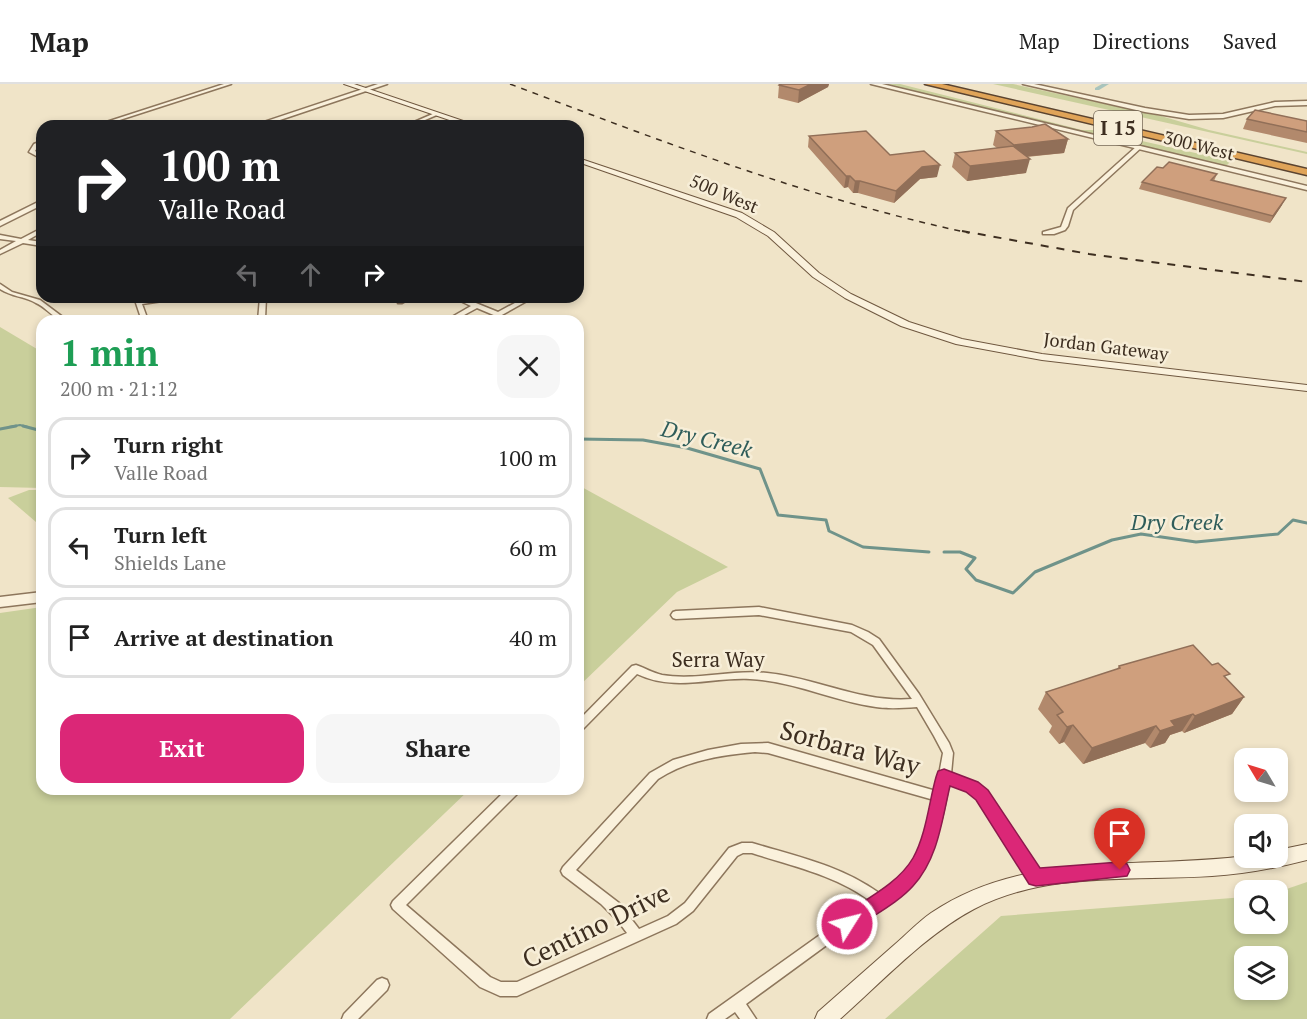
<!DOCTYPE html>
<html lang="en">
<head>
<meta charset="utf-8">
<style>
  :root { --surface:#fff; --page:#f6f6f6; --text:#222; --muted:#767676; --line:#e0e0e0; --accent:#db2777 }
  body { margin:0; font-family:"PT Serif",serif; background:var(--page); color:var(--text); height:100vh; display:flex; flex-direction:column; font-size:22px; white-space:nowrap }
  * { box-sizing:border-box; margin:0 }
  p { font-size:20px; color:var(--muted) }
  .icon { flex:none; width:33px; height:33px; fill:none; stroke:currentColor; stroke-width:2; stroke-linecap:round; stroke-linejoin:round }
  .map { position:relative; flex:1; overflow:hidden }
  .sheet { position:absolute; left:36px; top:231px; width:548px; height:480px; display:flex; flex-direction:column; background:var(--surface); border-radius:18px; box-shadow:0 3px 9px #0003 }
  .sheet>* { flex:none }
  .banner { position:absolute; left:36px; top:36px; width:548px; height:183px; border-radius:18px; box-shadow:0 3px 9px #0003; background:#202124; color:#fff; overflow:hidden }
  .needle { width:39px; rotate:308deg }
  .buttons { position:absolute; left:1234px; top:664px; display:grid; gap:12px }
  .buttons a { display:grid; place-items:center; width:54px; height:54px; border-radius:12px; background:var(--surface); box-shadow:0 3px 9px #0003; font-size:30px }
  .pin { position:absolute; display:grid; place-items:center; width:51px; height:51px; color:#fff; margin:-62px -26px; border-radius:50% 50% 50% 0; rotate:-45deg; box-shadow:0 0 6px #0007 }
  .pin .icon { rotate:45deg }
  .me { position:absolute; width:66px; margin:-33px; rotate:54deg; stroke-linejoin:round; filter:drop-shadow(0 0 4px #0008) }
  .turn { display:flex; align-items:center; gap:21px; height:126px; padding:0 24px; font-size:27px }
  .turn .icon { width:78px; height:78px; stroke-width:2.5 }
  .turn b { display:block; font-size:42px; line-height:51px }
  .lanes { display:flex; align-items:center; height:57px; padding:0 24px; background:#0003; justify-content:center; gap:30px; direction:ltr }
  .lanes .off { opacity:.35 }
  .round { display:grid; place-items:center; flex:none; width:63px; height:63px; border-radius:18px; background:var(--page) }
  .headline { display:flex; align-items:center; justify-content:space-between; height:102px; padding:0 24px }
  h1 { font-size:36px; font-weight:700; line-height:45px; color:#1e9e55 }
  .primary-button { display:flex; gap:12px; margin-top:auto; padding:12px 24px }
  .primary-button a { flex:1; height:69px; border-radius:18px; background:var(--accent); color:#fff; font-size:24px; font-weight:700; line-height:69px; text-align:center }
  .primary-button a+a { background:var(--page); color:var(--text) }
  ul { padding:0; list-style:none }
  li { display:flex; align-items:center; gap:18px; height:81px; margin:0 12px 9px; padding:0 12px; border:3px solid var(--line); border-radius:18px }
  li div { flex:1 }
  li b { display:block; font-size:22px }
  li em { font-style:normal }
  header { display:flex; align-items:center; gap:36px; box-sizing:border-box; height:84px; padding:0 30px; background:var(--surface); border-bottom:2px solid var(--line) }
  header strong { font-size:28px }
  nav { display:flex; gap:33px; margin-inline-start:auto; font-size:21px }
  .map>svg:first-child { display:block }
</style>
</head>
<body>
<header>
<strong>Map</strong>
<nav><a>Map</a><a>Directions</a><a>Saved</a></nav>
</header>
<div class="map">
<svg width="1307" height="935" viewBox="0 0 1307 935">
  <rect width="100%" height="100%" fill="#f0e4c8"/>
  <!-- green -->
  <path fill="#c9cf9b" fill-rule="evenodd" d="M882 0H900L1082 46H1093L1231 77 1226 82Z
    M993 0H1013L1161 32 1209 46 1307 68V70Z
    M0 243 42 268V404L0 403Z
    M578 401 728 483 677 508 578 603Z
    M29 406H42V435L36 438 8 414Z
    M42 523V705H470L230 935H0V529Z
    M1307 798V935H885L1001 832 1245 813V840H1278V808ZM1245 873H1278V906H1245Z"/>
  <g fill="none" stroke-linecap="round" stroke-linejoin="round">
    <!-- stream-far1 -->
    <path stroke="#6f938a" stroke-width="2" d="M9 343 20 341 28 343"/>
    <!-- stream -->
    <path stroke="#6f938a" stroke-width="3" d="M23 342 42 347
      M0 345 16 342
      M578 355 643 356 687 364 760 385 778 431 826 436 829 447 863 463 929 468
      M944 468H960L975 474 966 485 976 496 1013 509 1035 488 1112 456 1141 450 1196 458 1278 450 1293 436 1307 439"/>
    <!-- canal -->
    <path fill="#a9c4bc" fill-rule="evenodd" d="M1102 0H1109L1099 6H1095V4Z"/>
    <defs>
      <path id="minor" d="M224 0H231L101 42H94Z
        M435 29 439 30 411 42H405Z
        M42 57V61L38 62 35 67 42 71V75L29 68 34 60Z
        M1137 62 1142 63 1073 126 1068 142 1065 146 1054 150H1043V148L1061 143 1068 124Z
        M42 144V148L28 156 42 158V162L23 159 0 170V166L16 157 0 155V151L21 155Z
        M0 200 12 208 40 216 68 237C54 237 48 224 36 219 24 212 12 213 0 205Z
        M134 213H140L141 216 161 213H179L176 215 142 220 146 231 144 237H138L140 231Z
        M260 213H266L265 235H353L356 237H258Z
        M405 213H413L402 219H398V217Z
        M452 213H461L498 228 526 213H534L500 232H496L477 224 453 237H445L471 222Z
        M759 523 852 541 868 548 879 555 919 610 949 659 953 669 951 690 971 697 986 707 1040 790 1042 794 1040 798 1036 800 1032 798 978 715 964 704 949 699C943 734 935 770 913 798L746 920 756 935H740L735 928 725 935H707L709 930 869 816C835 791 792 782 752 769H743L737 772 693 827 676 840 517 912H500L480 903 393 825 391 821 393 817 507 705H521L519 708 406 821 490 893 501 898H517L627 849 618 837 601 820 563 791 561 787 563 783 650 689 673 676 708 666 741 660 768 659 936 707 943 669 934 652 917 623C903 624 889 625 876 623 833 617 794 597 750 595 711 593 675 608 637 590L582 646 578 647V637L632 582 636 581C645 584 653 589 662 591 697 597 732 585 767 589 817 594 861 619 912 615L873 561 851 548 759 531 676 535 673 534 671 531 673 528 676 527ZM755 668 768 669 934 716C928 742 922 772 903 792 896 798 887 803 879 809 842 782 796 772 752 759H742L729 764 685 819 668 832 639 845 619 819 576 786 658 695C687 676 722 671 755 668Z
        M382 894 387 896 389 901 387 906 358 935H342L344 930 377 896Z"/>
      <path id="tertiary" d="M378 0H387L262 42H252Z
        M871 0H882L1307 102V106Z
        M1023 0H1034L1145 24 1189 31 1223 30 1275 18 1307 17V21L1275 22 1223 34 1189 35 1145 28Z
        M42 116V121L0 142V137Z
        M42 508V518L0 523V513Z"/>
      <path id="secondary" d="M344 0H354L478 42H467Z
        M578 74 742 129 774 148 819 189 851 210 909 238 962 255 1042 270 1307 301V307L1042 276 956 260 901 242 845 214 813 193 768 152 736 133 578 78Z
        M1307 760V776C1276 784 1244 790 1212 792 1134 797 1046 787 974 825 925 851 882 898 840 935H815L818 928C843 906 868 884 893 862 906 851 918 838 931 829 1026 765 1138 786 1245 772V774H1278V766Z"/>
      <path id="motorway" d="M925 0H942L1307 85V91Z"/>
    </defs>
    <!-- minor casing -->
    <use href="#minor" stroke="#8d765c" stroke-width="3"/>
    <!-- tertiary casing -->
    <use href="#tertiary" stroke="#8d765c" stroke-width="3"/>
    <!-- secondary casing -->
    <use href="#secondary" stroke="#6f573f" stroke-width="2"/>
    <!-- motorway casing -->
    <use href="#motorway" stroke="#5b4430" stroke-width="3"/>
    <!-- minor -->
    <use href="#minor" fill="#faf1dc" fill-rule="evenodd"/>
    <!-- tertiary -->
    <use href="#tertiary" fill="#faf1dc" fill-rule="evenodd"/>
    <!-- secondary -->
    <use href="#secondary" fill="#faf1dc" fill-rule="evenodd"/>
    <!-- motorway -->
    <use href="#motorway" fill="#e0a458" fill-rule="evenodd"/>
    <!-- rail-far1 -->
    <path stroke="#3d2e20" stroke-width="1.5" stroke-dasharray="6 6" stroke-linecap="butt" d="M510 0C661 57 810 115 969 149"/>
    <!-- rail -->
    <path stroke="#3d2e20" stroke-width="2" stroke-dasharray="8 8" stroke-linecap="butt" d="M962 147 1089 170 1307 198"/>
  </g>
  <!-- wall -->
  <path fill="#b2896c" d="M780 0H829L828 3 798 19 778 14 779 1Z
    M1247 35 1307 37V59L1243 45Z
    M996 47 1068 55 1064 69 1027 73 1026 89 967 97 952 83 955 69 997 64 993 61Z
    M809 52 890 71 937 93 920 95 894 119 858 109H853L848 103 844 104 808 63Z
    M1163 84 1217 90 1214 97 1282 121 1270 139 1139 105 1142 98Z
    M1119 582 1227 595 1244 613 1232 630 1184 649 1182 647 1170 651 1165 659 1150 664 1145 659 1083 680 1064 658 1059 660 1049 648 1052 642 1038 625 1046 608 1117 585Z"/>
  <!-- shaded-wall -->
  <path fill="#916f58" d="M811 0H829L828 3 798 19 799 6Z
    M1068 55 1064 69 1010 74 1014 61Z
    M1030 75 1026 89 967 97 970 82Z
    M940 81 937 93 920 95 894 119 896 107 922 83Z
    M846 92H850L848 103 844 104Z
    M855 97H860L858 109H853Z
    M1286 114 1282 121 1270 139 1273 132Z
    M1244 613 1232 630 1184 649 1195 632Z
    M1193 630 1182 647 1170 651 1165 659 1150 664 1160 647 1171 637Z
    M1073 641 1064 658 1059 660 1067 643Z
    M1156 642 1145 659 1083 680 1092 664Z"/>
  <!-- building -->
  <path fill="#cf9f7d" stroke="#916f58" stroke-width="1.5" d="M780 0H811L799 6 779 1Z
    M1255 26 1307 37V48L1247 35Z
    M1045 40 1068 55 1014 61 996 47 1032 43Z
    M866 47 890 71 924 67 940 81 922 83 896 107 860 97H855L850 92H846L809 52Z
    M1013 62 1030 75 970 82 955 69Z
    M1169 78 1217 90 1211 96 1286 114 1273 132 1142 98 1157 83 1163 84Z
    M1193 561 1212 581 1218 579 1230 590 1224 592 1244 613 1195 632 1193 630 1171 637 1175 642 1160 647 1156 642 1092 664 1073 641 1067 643 1057 631 1063 628 1046 608 1120 584 1119 582Z"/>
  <!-- route -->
  <path fill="#db2777" stroke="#8e194d" stroke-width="1.5" d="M944 685 978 698 988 706 1040 784 1120 778 1127 780 1130 786 1127 792 1036 802 1029 800 976 716 966 708 950 702C942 736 938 775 913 802 898 819 872 832 853 846L847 849 840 846 837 840 840 833C864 816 898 800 913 774 926 751 929 718 936 693L938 687Z"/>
  <g text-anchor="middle" stroke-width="5" stroke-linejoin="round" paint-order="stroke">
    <!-- far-street labels -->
    <g font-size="18" fill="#3d2e20" stroke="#f7eed8">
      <text transform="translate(1199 62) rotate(14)" y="6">300 West</text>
      <text transform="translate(724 110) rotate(23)" y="6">500 West</text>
      <text transform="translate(1106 263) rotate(7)" y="6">Jordan Gateway</text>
    </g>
    <!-- shield labels -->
    <rect fill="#f7eed8" stroke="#756857" stroke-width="1.5" x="1094" y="27" width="48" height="34" rx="4.5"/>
    <g font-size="20" font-weight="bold" fill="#3d2e20">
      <text x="1118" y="51">I 15</text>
    </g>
    <!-- street labels -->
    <g font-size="21" fill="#3d2e20" stroke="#f7eed8">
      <text x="718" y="583">Serra Way</text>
    </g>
    <!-- water labels -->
    <g font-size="22" font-style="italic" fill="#2f5d5a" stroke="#f7eed8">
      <text transform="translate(707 355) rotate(14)" y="8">Dry Creek</text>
      <text x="1177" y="446">Dry Creek</text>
    </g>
    <!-- near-street labels -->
    <g font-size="26" fill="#3d2e20" stroke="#f7eed8">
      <text transform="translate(850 664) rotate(15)" y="9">Sorbara Way</text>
      <text transform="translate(596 842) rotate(-26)" y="9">Centino Drive</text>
    </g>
  </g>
</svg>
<div class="buttons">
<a><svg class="needle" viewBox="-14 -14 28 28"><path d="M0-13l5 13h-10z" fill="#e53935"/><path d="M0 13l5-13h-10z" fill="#767676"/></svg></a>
<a><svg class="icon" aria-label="sound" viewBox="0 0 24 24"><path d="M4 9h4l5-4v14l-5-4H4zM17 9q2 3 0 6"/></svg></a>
<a><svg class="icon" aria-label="search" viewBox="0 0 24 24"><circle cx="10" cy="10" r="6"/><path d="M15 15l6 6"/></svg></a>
<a><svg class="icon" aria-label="layers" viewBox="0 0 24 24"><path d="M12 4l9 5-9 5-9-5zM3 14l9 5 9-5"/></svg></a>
</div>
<div class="pin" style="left:1120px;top:786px;background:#d93025"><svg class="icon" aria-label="arrive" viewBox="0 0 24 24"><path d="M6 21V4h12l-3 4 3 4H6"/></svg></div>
<svg class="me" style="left:847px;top:840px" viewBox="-20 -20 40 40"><circle r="17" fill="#db2777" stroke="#fff" stroke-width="3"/><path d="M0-11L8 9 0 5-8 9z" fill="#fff"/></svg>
<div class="banner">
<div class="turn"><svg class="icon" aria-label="right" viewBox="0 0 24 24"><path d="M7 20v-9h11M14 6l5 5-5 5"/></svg><div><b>100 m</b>Valle Road</div></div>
<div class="lanes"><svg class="icon off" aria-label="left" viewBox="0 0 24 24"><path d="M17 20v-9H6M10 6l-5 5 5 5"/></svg><svg class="icon off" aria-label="ahead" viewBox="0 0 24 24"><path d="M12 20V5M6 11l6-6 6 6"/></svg><svg class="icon" aria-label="right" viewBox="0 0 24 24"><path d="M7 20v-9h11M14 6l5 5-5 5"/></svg></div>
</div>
<section class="sheet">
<div class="headline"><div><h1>1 min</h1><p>200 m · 21:12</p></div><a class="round"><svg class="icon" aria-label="close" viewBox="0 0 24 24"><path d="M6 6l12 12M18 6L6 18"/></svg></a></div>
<ul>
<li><svg class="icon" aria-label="right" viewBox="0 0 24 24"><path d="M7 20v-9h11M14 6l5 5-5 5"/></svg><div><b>Turn right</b><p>Valle Road</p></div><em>100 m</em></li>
<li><svg class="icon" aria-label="left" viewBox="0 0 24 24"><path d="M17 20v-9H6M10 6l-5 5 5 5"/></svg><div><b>Turn left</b><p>Shields Lane</p></div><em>60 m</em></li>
<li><svg class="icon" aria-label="arrive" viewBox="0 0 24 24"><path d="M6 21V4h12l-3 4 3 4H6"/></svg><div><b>Arrive at destination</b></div><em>40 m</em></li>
</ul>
<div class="primary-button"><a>Exit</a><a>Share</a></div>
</section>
</div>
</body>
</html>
